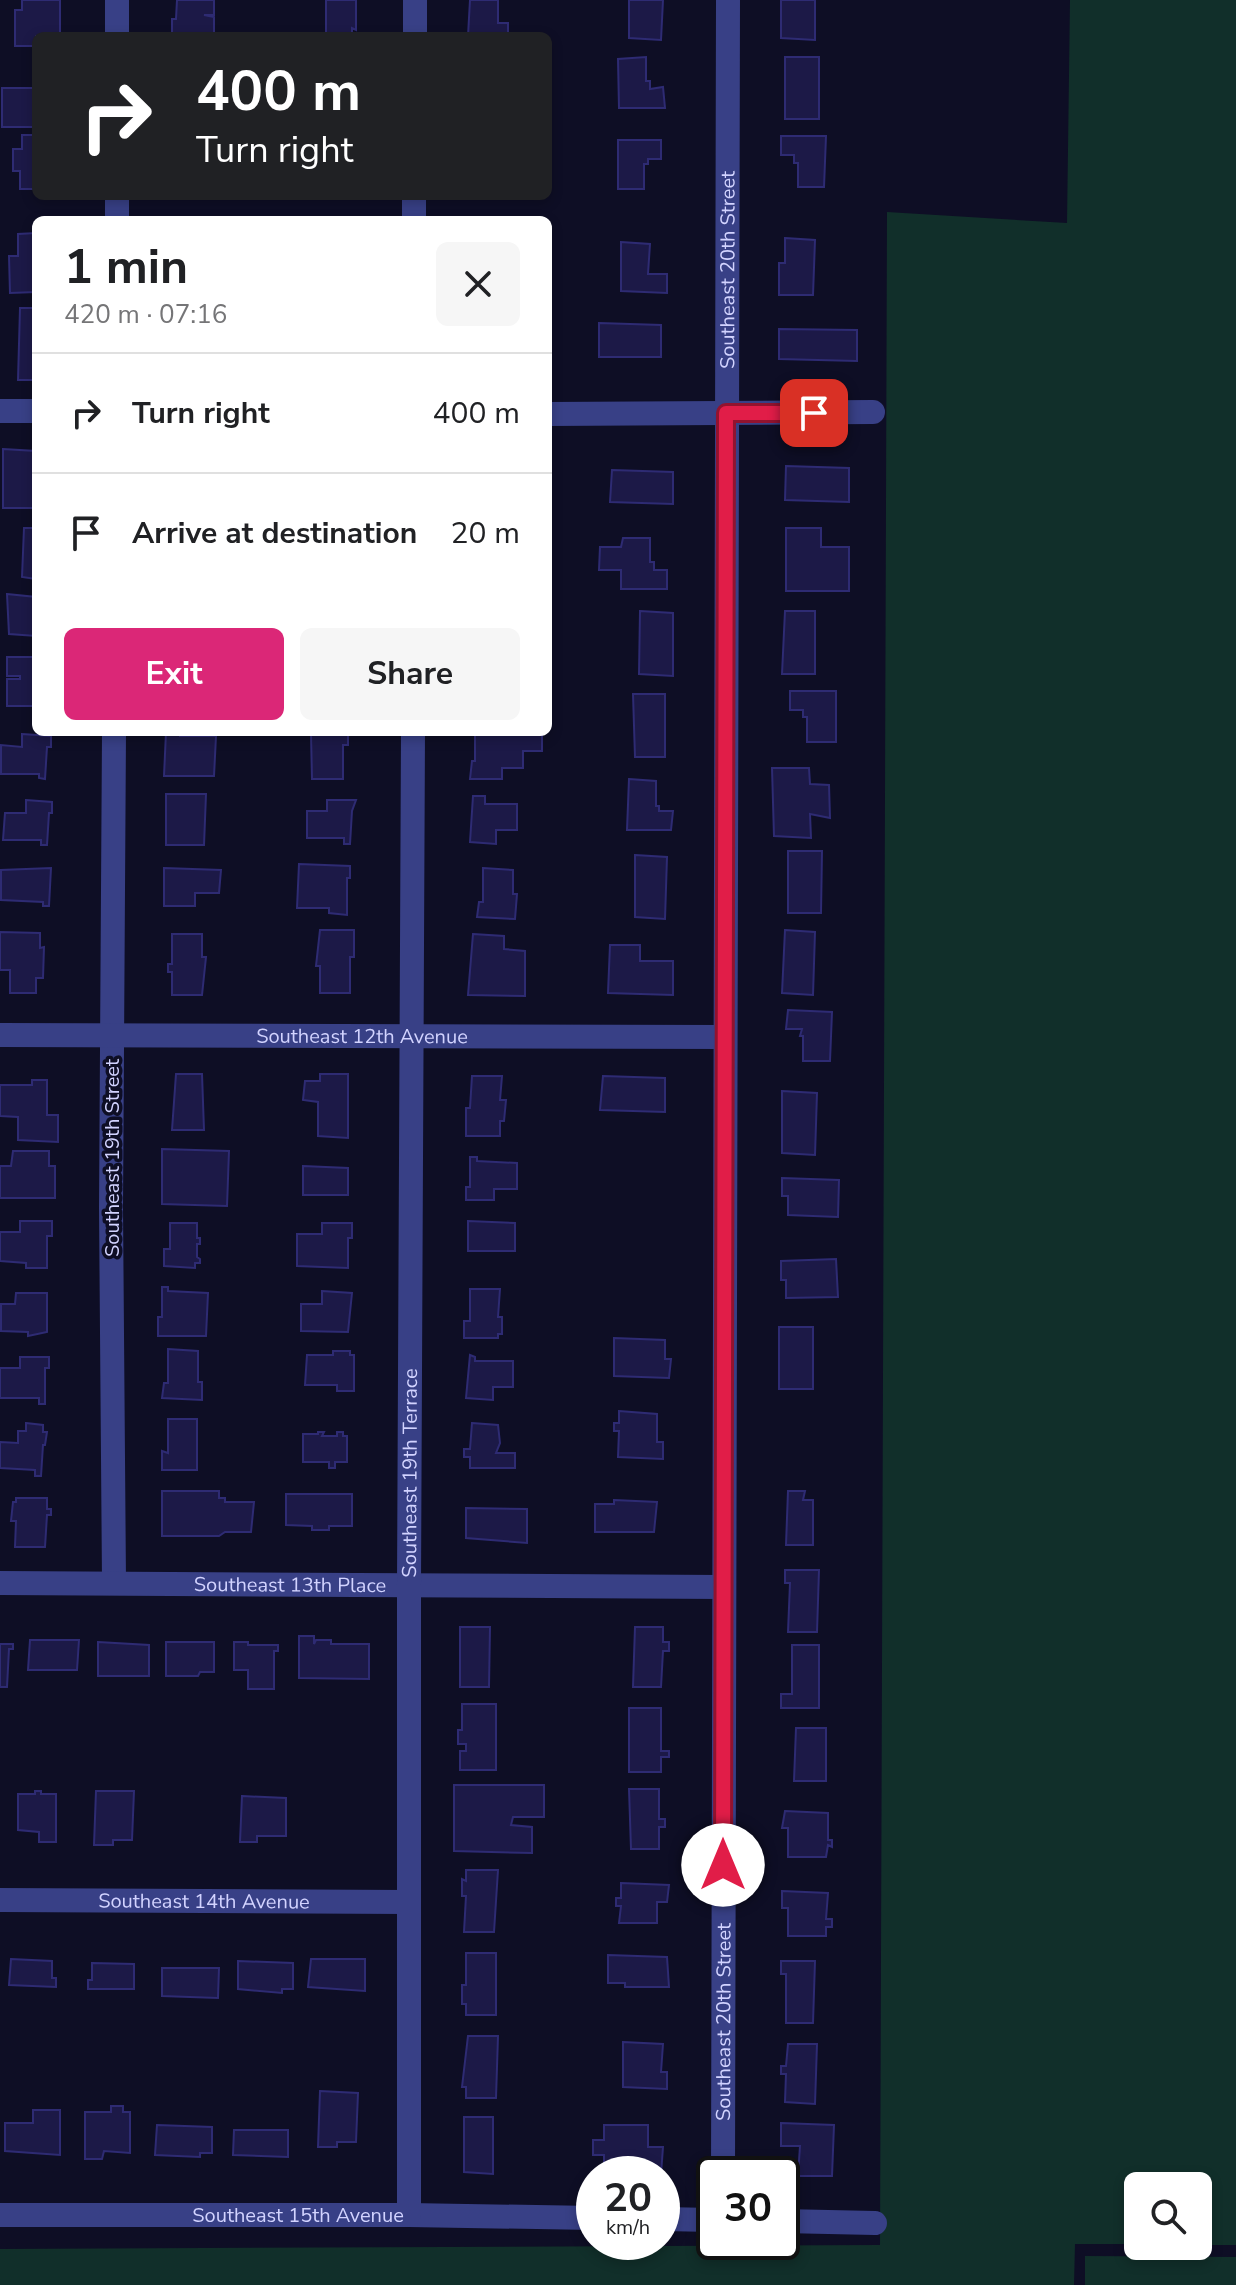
<!DOCTYPE html>
<html lang="en">
<head>
<meta charset="utf-8">
<style>
  :root { --surface:#fff; --page:#f6f6f6; --text:#202124; --muted:#757577; --line:#e0e0e0; --accent:#db2777 }
  body { margin:0; font-family:"Nunito Sans",sans-serif; background:var(--page); color:var(--text); height:100vh; display:flex; flex-direction:column; font-size:30px; white-space:nowrap }
  * { box-sizing:border-box; margin:0 }
  p { font-size:26px; color:var(--muted) }
  .icon { flex:none; width:44px; height:44px; fill:none; stroke:currentColor; stroke-width:2; stroke-linecap:round; stroke-linejoin:round }
  .map { position:relative; flex:1; overflow:hidden }
  .sheet { position:absolute; left:32px; top:216px; width:520px; height:520px; display:flex; flex-direction:column; background:var(--surface); border-radius:12px; box-shadow:0 4px 12px #0003 }
  .sheet>* { flex:none }
  .top-card { position:absolute; left:32px; top:32px; width:520px; height:168px; border-radius:12px; box-shadow:0 4px 12px #0003; background:#202124; color:#fff; overflow:hidden }
  .buttons { position:absolute; left:1124px; top:2172px; display:grid; gap:16px }
  .buttons a { display:grid; place-items:center; width:88px; height:88px; border-radius:12px; background:var(--surface); box-shadow:0 4px 12px #0003; font-size:40px }
  .speed { position:absolute; left:576px; top:2156px; display:flex; gap:16px; font-size:40px; font-weight:700; text-align:center }
  .speed>* { display:grid; place-content:center; width:104px; height:104px; border-radius:50%; background:var(--surface); box-shadow:0 4px 12px #0003; line-height:1 }
  .speed small { font-size:20px; font-weight:400 }
  .speed .limit { border:4px solid #111; border-radius:12px; background:#fff; color:#111 }
  .pin { position:absolute; display:grid; place-items:center; width:68px; height:68px; color:#fff; margin:-34px; border-radius:16px; box-shadow:0 4px 12px #0006 }
  .me { position:absolute; width:88px; margin:-44px; rotate:0deg; stroke-linejoin:round; filter:drop-shadow(0 0 6px #0008) }
  .turn { display:flex; align-items:center; gap:28px; height:168px; padding:0 32px; font-size:36px }
  .turn .icon { width:104px; height:104px; stroke-width:2.5 }
  .turn b { display:block; font-size:56px; line-height:68px }
  .round { display:grid; place-items:center; flex:none; width:84px; height:84px; border-radius:12px; background:var(--page) }
  .summary { display:flex; align-items:center; justify-content:space-between; height:136px; padding:0 32px }
  h1 { font-size:48px; font-weight:700; line-height:60px }
  .primary-button { display:flex; gap:16px; margin-top:auto; padding:16px 32px }
  .primary-button a { flex:1; height:92px; border-radius:12px; background:var(--accent); color:#fff; font-size:32px; font-weight:700; line-height:92px; text-align:center }
  .primary-button a+a { background:var(--page); color:var(--text) }
  ul { padding:0; list-style:none }
  li { display:flex; align-items:center; gap:24px; height:120px; padding:0 32px; border-top:2px solid var(--line) }
  li div { flex:1 }
  li b { display:block; font-size:30px }
  li em { font-style:normal }
  .map>svg:first-child { display:block }
</style>
</head>
<body>
<div class="map">
<svg width="1236" height="2285" viewBox="0 0 1236 2285">
  <rect width="100%" height="100%" fill="#0e0e25"/>
  <!-- green -->
  <path fill="#112f2a" d="M1070 0H1236V2245H1198V2186H1138V2244H1075L1074 2285H0V2249L880 2245 887 212 1067 223Z
    M1085 2256 1236 2257V2285H1085Z"/>
  <!-- building -->
  <path fill="#1c1947" stroke="#2e2b73" stroke-width="2" d="M22 0H60V36H36V46H15V10H22Z
    M177 0H214V15H204L214 17V36H172V19H176Z
    M326 0H356V30L352 28V36H326Z
    M470 0H498V23H508V36H468Z
    M629 0H663L661 40 629 38Z
    M781 0H815V40L781 38Z
    M646 57V81H650V89L663 87 665 108H619L618 59Z
    M785 57H819V119H785Z
    M2 88H36V127H2Z
    M22 135H36V189H20V171H13V149H22Z
    M781 136H826L824 187H798V163H794V155H781Z
    M618 140H661V159H648V164H644V189H618Z
    M36 233V292L10 293 9 256H18V234Z
    M785 238 815 240 813 295H779V263H785Z
    M621 242 650 244 648 274H667V293L621 291Z
    M20 308H36V380H18Z
    M599 323 661 325V357H599Z
    M779 329 857 330V361L779 359Z
    M3 449 36 451V508H3Z
    M786 466 849 468V502L785 500Z
    M612 470 673 472V504L610 502Z
    M24 528H36V579L22 577Z
    M786 528H821V547H849V591H786Z
    M623 538H650V562H654V570H667V589H621V570H599L600 547H621Z
    M7 594 36 597V636L9 634Z
    M640 611 673 613V676L639 674Z
    M785 611H815V674H782Z
    M7 657H36V713H33V706H7V679H20V676H7Z
    M790 691H836V742H807V717H803V710H790Z
    M633 694H665V757H635Z
    M166 732H180V736H216L214 776H164Z
    M314 732H348V745H343V779H312L311 734Z
    M475 732H542V751H523V768H502V779H470L472 761H475Z
    M22 734 51 736V747H47L45 779 39 778V774H1V745L22 747Z
    M772 768H809L810 784 829 785 830 818 810 814 811 838 774 836Z
    M629 779 656 781V806H659V811H673L671 830H627Z
    M166 794H206L204 845H166Z
    M473 796H485V804H517V830H496V844L470 842Z
    M26 800 52 802V813H49L47 845H41V840H3L5 813H26Z
    M327 800H356L352 811 350 844H344V838H307V811H327Z
    M788 851H822L821 913H788Z
    M635 855 667 857 665 919 635 917Z
    M299 864 350 866V878H347V915L329 913V908H297Z
    M51 868 49 906H43V902L1 900V870Z
    M164 868 221 870 219 893H195V906H164Z
    M483 868 513 870V894H517L515 919 477 917 479 902H483Z
    M320 930H354V957H350V993H320V966H316Z
    M785 930 815 932 813 995 782 993Z
    M0 932 40 933V948L44 947 43 978H36V993H10V970H0Z
    M172 934H202V957H206L202 995H172V972H168V964H172Z
    M473 934 504 936V949L525 951V996L468 995Z
    M610 945H640V961H673V995L608 993Z
    M788 1010 832 1012 830 1061H803V1036H800L802 1029H786Z
    M176 1074H202L204 1130H172Z
    M320 1074H348V1138L318 1136V1102L303 1100 305 1081H320Z
    M472 1076H502L500 1100H506L504 1121H500V1136H466V1108H470Z
    M603 1076 665 1078V1112L600 1110Z
    M32 1080H47V1115H58V1142L18 1140V1117L0 1116V1085H32Z
    M782 1091 817 1093 815 1155 782 1153Z
    M162 1149 229 1151 227 1206 162 1204Z
    M13 1151H49V1166H55V1198H0V1166H11Z
    M470 1157H477V1161L517 1163V1189H494V1200H466V1187H470Z
    M303 1166 348 1168V1195H303Z
    M782 1178 839 1180 838 1217 788 1215V1196H782Z
    M20 1221H52V1236H47V1268H26V1263L0 1261V1232H20Z
    M468 1221 515 1223V1251H468Z
    M170 1223H197V1238H200V1244H197V1257L200 1259V1263H195V1268L164 1266V1249H170Z
    M322 1223H352V1238H348V1268L297 1266V1234H322Z
    M836 1259 838 1297 786 1298V1280H781V1261Z
    M162 1287H168V1291L208 1293 206 1336H158V1317H162Z
    M470 1289H500L498 1317H502V1334H498V1338H464V1321H470Z
    M322 1291 352 1293 348 1332 301 1331V1304H322Z
    M16 1293H47V1332L28 1336V1332L1 1331V1304H15Z
    M779 1327H813V1389H779Z
    M614 1338 665 1340V1359H671L669 1378 614 1376Z
    M168 1349 198 1351V1382H202V1400L162 1398 164 1383H168Z
    M333 1351H350V1355H354V1391H337V1385H305L307 1355H333Z
    M470 1355 475 1357V1361H513V1387H493V1400L466 1398Z
    M20 1357H49V1368H45V1404H39V1398H0V1368H20Z
    M619 1411 657 1414V1442H663V1459L618 1457 619 1431H614V1423H619Z
    M168 1419H197V1470H162V1451L168 1453Z
    M26 1423 43 1425V1432H47L45 1445H43L41 1476H35V1470L0 1468V1442L18 1443V1431H26Z
    M472 1423 498 1425 500 1443 496 1453H515V1468H470V1457H464V1449H470Z
    M318 1432H324L322 1436H337V1432H343V1436H347V1462H335V1468H329V1462H303V1434H318Z
    M162 1491H219V1498H225V1502H254L251 1532H225L219 1536H162Z
    M788 1491H805L803 1500H813V1545H786Z
    M286 1494H352V1526H329V1530H312V1526L286 1525Z
    M16 1498H47V1509H51V1515H47L45 1547H15L16 1521H11L13 1502H16Z
    M614 1500 657 1502 654 1532H595V1504H614Z
    M466 1508 527 1509V1543L466 1538Z
    M785 1570H819L817 1632H788L790 1583H785Z
    M460 1627H490L489 1687H460Z
    M635 1627H663V1642H669V1651H663L661 1687H633Z
    M299 1636H314V1644L316 1640H331V1644H369V1679L299 1678Z
    M30 1640H79L77 1670H28Z
    M98 1642 149 1645V1676H98Z
    M166 1642H214V1672H200L198 1676H166Z
    M234 1642H248V1645H278V1651H274V1689H248V1670H234Z
    M0 1644H13V1649H9L7 1687H0Z
    M792 1645H819V1708H781V1694H792Z
    M462 1704H496V1770H460V1751H466V1744H458V1730H462Z
    M629 1708H661V1751H669V1757H661V1772H629Z
    M796 1728H826V1781H794Z
    M454 1785H544V1817H513L511 1825 532 1827V1853L454 1851Z
    M629 1789H659V1819H665V1827H659V1849H631Z
    M35 1791H41V1794H56V1842H39V1832L18 1830V1794H35Z
    M96 1791H134L132 1840H113V1845H94Z
    M242 1796 286 1798V1836H257V1842H240Z
    M785 1811 828 1813V1840H832V1847L828 1845 826 1857H788V1828H782Z
    M466 1870H498L494 1932H464L466 1896H462V1879L466 1881Z
    M621 1883 669 1885 667 1902H657V1923H619L621 1906H616V1898H621Z
    M782 1891 828 1893 826 1919H832V1927H826V1936H788V1908H782Z
    M466 1953H496V2015H466V2004H462V1985H466Z
    M608 1955 667 1957 669 1987H625V1983H608Z
    M11 1959 52 1961V1978H56V1987L9 1985Z
    M311 1959H365V1991L308 1987Z
    M238 1961 293 1963V1989H282V1993L238 1989Z
    M781 1961H815L813 2023H786V1974H781Z
    M92 1963 134 1964V1989H88V1980H92Z
    M162 1968H219L218 1998 162 1996Z
    M468 2036H498L496 2098H466V2087H462Z
    M623 2042 663 2044 661 2072H667V2089L623 2087Z
    M788 2044H817L815 2104 785 2102 786 2074H781V2066H786Z
    M320 2091 358 2093 356 2142H337V2147H318Z
    M111 2106H123V2112H130V2153L104 2151 102 2159H85V2112H111Z
    M33 2110H60V2155L5 2151V2123H33Z
    M464 2117H493V2174L464 2172Z
    M781 2123 834 2125 832 2176H798L800 2146H781Z
    M157 2125 212 2127V2153H200V2157L155 2155Z
    M604 2125H648V2147H663L661 2174 604 2172V2155H593V2140H604Z
    M234 2130H288V2157L233 2155Z"/>
  <g fill="none" stroke-linecap="round" stroke-linejoin="round">
    <!-- minor -->
    <g stroke="#384086" stroke-width="24">
      <path d="M117 0V36"/>
      <path d="M415 36V0"/>
      <path d="M117 220V196"/>
      <path d="M414 220V196"/>
      <path d="M0 411H36"/>
      <path d="M548 414 873 412"/>
      <path d="M114 732 111 1208 114 1583"/>
      <path id="s1" d="M0 1035 725 1037"/>
      <path id="s2" d="M0 1583 723 1587"/>
      <path id="s3" d="M0 1900 408 1902"/>
      <path id="s4" d="M723 2174 728 0"/>
      <path id="s5" d="M0 2215H409L594 2218"/>
      <path id="s6" d="M409 2215V1585L413 732"/>
      <path d="M662 2219 714 2220"/>
      <path d="M782 2221 875 2223"/>
    </g>
  </g>
  <g fill="none" stroke-linecap="round" stroke-linejoin="round">
    <defs>
      <path id="route" d="M723 1865 726 413H814"/>
    </defs>
    <!-- route casing -->
    <use href="#route" stroke="#92132f" stroke-width="20"/>
    <!-- route -->
    <use href="#route" stroke="#e11d48" stroke-width="14"/>
  </g>
  <g text-anchor="middle" stroke-width="7" stroke-linejoin="round" paint-order="stroke">
    <!-- street labels -->
    <g font-size="20" fill="#d2d3ff" stroke="#0e0e25">
      <text dy="7" stroke="none"><textPath href="#s4" startOffset="1904">Southeast 20th Street</textPath></text>
      <text dy="7" stroke="none"><textPath href="#s1" startOffset="362">Southeast 12th Avenue</textPath></text>
      <text transform="translate(112 1158) rotate(-90)" y="7">Southeast 19th Street</text>
      <text dy="7" stroke="none"><textPath href="#s6" startOffset="742">Southeast 19th Terrace</textPath></text>
      <text dy="7" stroke="none"><textPath href="#s2" startOffset="290">Southeast 13th Place</textPath></text>
      <text dy="7" stroke="none"><textPath href="#s3" startOffset="204">Southeast 14th Avenue</textPath></text>
      <text dy="7" stroke="none"><textPath href="#s4" startOffset="152">Southeast 20th Street</textPath></text>
      <text dy="7" stroke="none"><textPath href="#s5" startOffset="298">Southeast 15th Avenue</textPath></text>
    </g>
  </g>
</svg>
<div class="buttons">
<a><svg class="icon" aria-label="search" viewBox="0 0 24 24"><circle cx="10" cy="10" r="6"/><path d="M15 15l6 6"/></svg></a>
</div>
<div class="speed"><div>20<small>km/h</small></div><div class="limit">30</div></div>
<div class="pin" style="left:814px;top:413px;background:#d93025"><svg class="icon" aria-label="arrive" viewBox="0 0 24 24"><path d="M6 21V4h12l-3 4 3 4H6"/></svg></div>
<svg class="me" style="left:723px;top:1865px" viewBox="-20 -20 40 40"><circle r="19" fill="#fff"/><path d="M0-13L10 11 0 6-10 11z" fill="#e11d48"/></svg>
<div class="top-card">
<div class="turn"><svg class="icon" aria-label="right" viewBox="0 0 24 24"><path d="M7 20v-9h11M14 6l5 5-5 5"/></svg><div><b>400 m</b>Turn right</div></div>
</div>
<section class="sheet">
<div class="summary"><div><h1>1 min</h1><p>420 m · 07:16</p></div><a class="round"><svg class="icon" aria-label="close" viewBox="0 0 24 24"><path d="M6 6l12 12M18 6L6 18"/></svg></a></div>
<ul>
<li><svg class="icon" aria-label="right" viewBox="0 0 24 24"><path d="M7 20v-9h11M14 6l5 5-5 5"/></svg><div><b>Turn right</b></div><em>400 m</em></li>
<li><svg class="icon" aria-label="arrive" viewBox="0 0 24 24"><path d="M6 21V4h12l-3 4 3 4H6"/></svg><div><b>Arrive at destination</b></div><em>20 m</em></li>
</ul>
<div class="primary-button"><a>Exit</a><a>Share</a></div>
</section>
</div>
</body>
</html>
